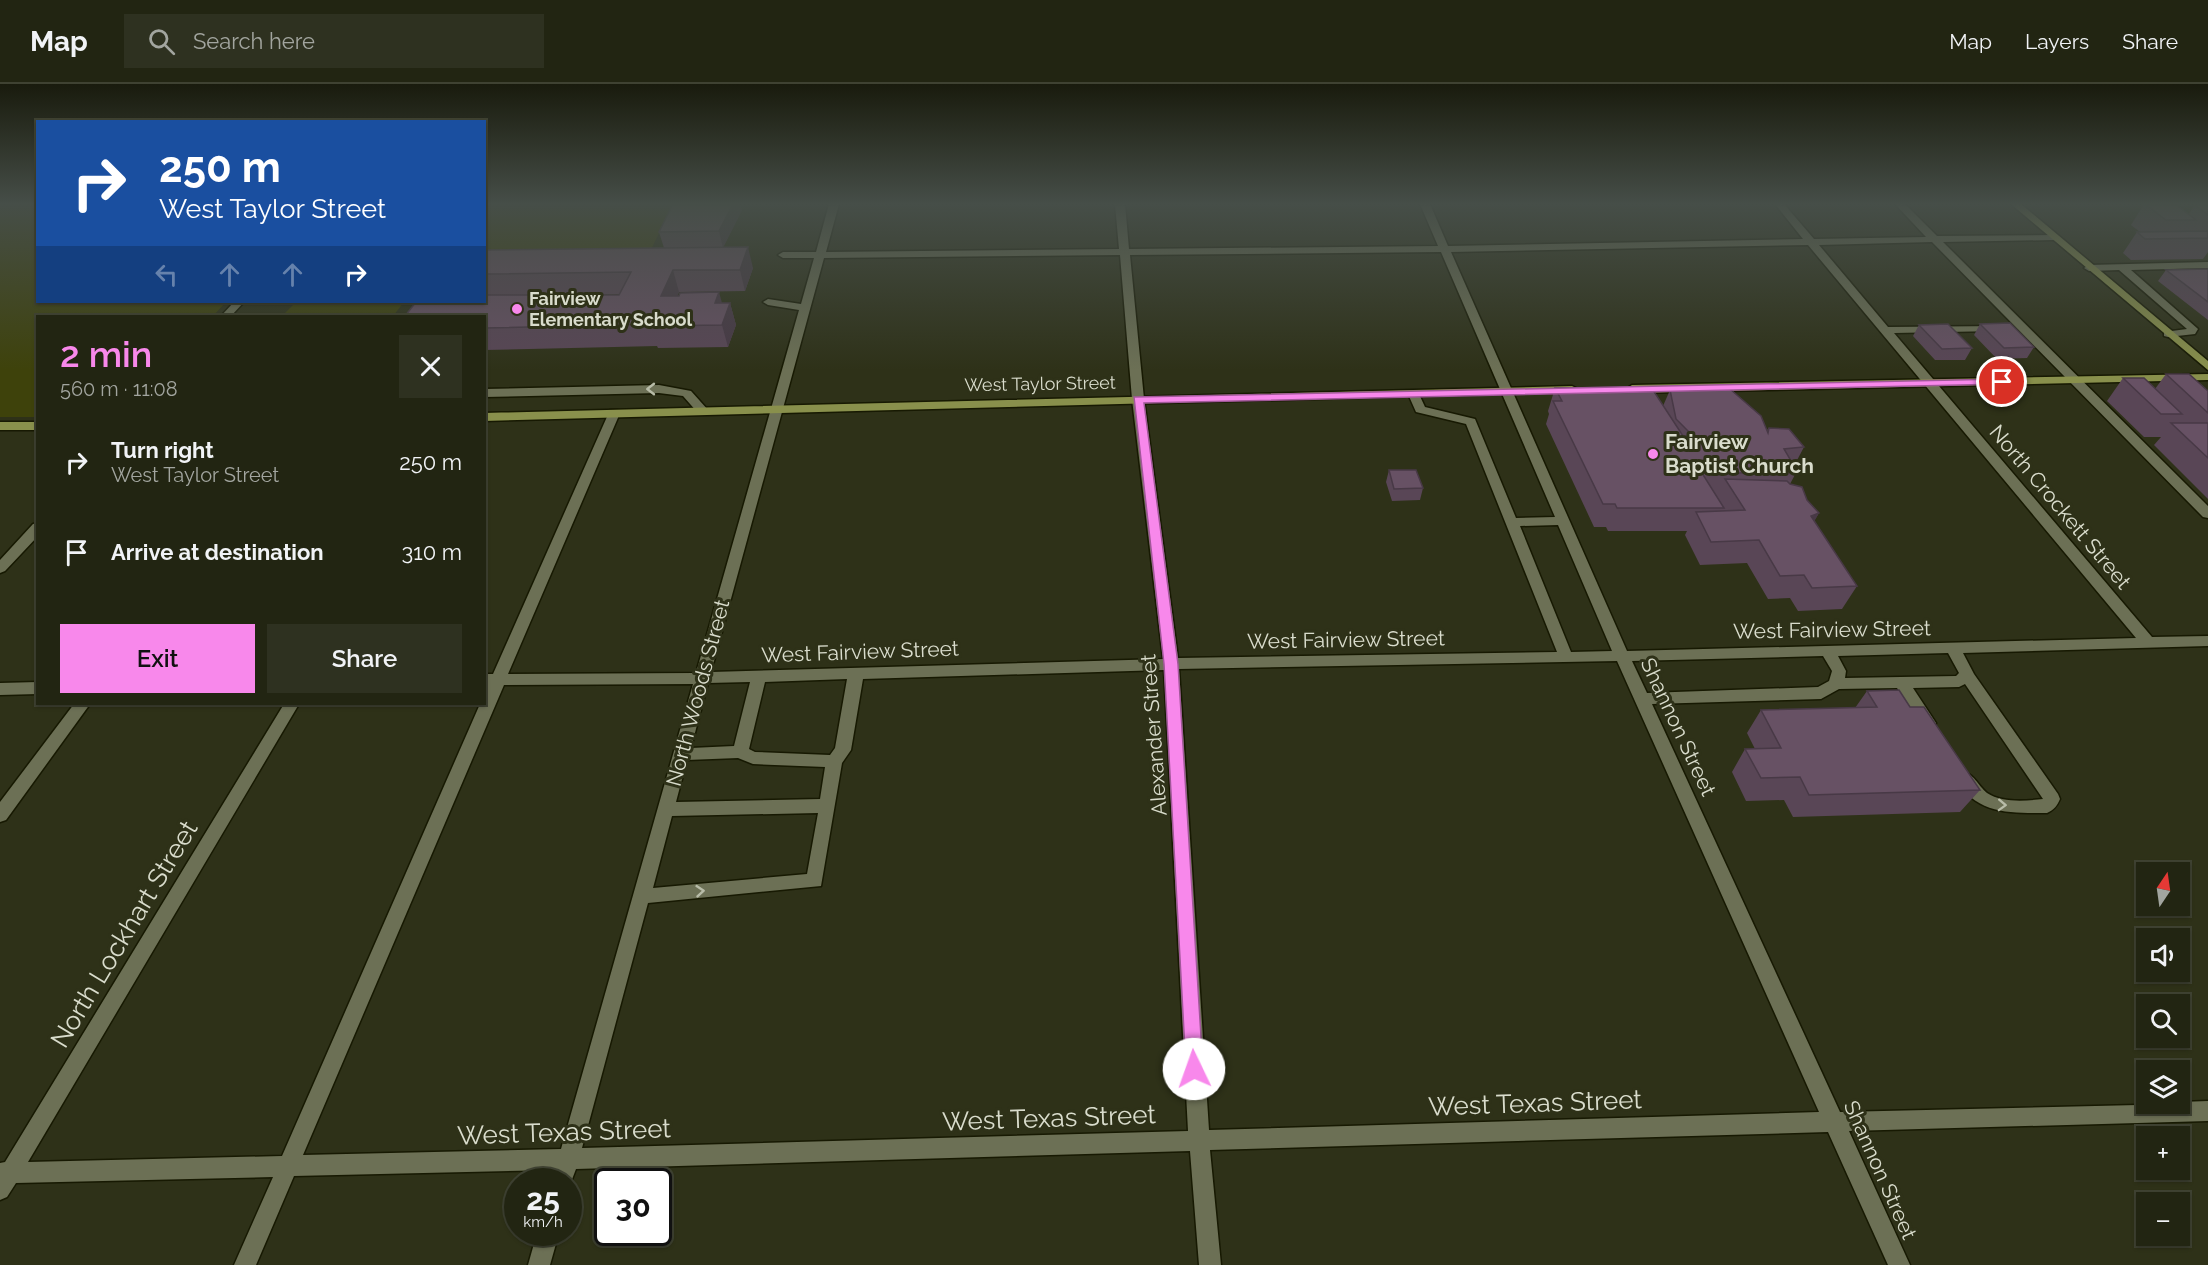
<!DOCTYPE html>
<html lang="en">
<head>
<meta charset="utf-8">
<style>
  :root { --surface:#222512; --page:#2e3120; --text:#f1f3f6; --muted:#a2a59f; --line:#3f4232; --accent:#f888eb }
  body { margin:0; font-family:Raleway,sans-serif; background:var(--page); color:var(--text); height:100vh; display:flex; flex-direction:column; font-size:22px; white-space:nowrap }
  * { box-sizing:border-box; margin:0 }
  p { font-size:20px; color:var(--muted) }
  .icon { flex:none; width:33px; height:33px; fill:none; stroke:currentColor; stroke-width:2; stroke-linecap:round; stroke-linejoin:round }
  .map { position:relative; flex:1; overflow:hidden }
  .side { position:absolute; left:36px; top:231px; width:450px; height:390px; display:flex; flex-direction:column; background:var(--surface); border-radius:0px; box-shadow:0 2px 4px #0004,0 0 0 2px var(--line) }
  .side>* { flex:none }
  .guide { position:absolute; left:36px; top:36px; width:450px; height:183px; border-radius:0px; box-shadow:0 2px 4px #0004,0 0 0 2px var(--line); background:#1a4fa0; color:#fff; overflow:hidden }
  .needle { width:39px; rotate:13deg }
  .controls { position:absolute; left:2136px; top:778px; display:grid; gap:12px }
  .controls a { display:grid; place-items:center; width:54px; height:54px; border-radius:0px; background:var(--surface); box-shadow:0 2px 4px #0004,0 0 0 2px var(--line); font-size:30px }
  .speed { position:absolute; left:504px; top:1084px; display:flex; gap:12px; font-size:30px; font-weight:700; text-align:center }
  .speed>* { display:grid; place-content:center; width:78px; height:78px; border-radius:50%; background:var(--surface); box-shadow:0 2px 4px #0004,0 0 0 2px var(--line); line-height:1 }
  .speed small { font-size:15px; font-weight:400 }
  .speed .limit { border:3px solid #111; border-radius:9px; background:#fff; color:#111 }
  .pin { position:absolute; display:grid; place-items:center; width:51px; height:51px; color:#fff; margin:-26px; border:3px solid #fff; border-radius:50%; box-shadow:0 2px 6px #0007 }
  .me { position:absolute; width:66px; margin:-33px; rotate:357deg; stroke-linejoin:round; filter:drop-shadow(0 0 4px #0008) }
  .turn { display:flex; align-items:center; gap:21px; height:126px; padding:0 24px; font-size:27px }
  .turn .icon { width:78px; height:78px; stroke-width:2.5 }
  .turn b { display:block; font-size:42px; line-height:51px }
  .lanes { display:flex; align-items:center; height:57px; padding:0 24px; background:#0003; justify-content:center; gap:30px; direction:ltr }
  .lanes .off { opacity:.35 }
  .round { display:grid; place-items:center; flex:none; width:63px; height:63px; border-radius:0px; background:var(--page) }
  .head { display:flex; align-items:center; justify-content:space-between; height:102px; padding:0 24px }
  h1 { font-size:36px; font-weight:600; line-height:45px; color:var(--accent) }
  .primary-button { display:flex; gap:12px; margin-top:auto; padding:12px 24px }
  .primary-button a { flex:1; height:69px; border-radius:0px; background:var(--accent); color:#111; font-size:24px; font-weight:600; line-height:69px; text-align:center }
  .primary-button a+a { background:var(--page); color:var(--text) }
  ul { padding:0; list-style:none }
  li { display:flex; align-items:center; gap:18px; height:90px; padding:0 24px }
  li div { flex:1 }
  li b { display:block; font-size:22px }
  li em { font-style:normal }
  header { display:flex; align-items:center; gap:36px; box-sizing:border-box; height:84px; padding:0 30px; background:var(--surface); border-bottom:2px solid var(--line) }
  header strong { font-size:28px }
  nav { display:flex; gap:33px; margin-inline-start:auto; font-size:21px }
  .search { width:420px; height:54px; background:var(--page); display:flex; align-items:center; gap:15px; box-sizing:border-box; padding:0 21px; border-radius:0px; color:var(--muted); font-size:22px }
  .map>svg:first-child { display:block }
</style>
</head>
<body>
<header>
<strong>Map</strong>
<div class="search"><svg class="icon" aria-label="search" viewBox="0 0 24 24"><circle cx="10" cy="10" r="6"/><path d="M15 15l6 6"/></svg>Search here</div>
<nav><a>Map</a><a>Layers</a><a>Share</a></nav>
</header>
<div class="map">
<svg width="2208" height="1181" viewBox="0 0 2208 1181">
  <rect width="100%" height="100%" fill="#2e3118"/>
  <!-- green -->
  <path fill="#3e420b" d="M0 120H37L38 218H226L213 232H38L37 333H0Z
    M484 120H673L647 174 485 177Z
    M296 218H404L393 232H282Z"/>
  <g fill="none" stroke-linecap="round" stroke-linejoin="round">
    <defs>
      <path id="minor" d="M829 120H839L826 168 1119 165 1115 120H1125L1129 165 1438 162 1420 120H1430L1448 162 1803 155 1775 120H1784L1814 155 1926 153 1895 120H1905L1937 152 2057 151V155L2053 156 1943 158 2208 422V434L2203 433 1932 158 1819 161 1888 243 2001 242 2002 244 1997 247 1894 249 2152 553 2208 552V562L1963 569 1974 590 2058 710 2060 715C2057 722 2054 726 2047 729 2011 729 1975 731 1956 694L1958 689C1972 685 1977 701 1987 709 2002 719 2026 717 2043 715L1965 600 1959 603 1913 604 1936 639 1934 643H1922L1897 604 1839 605 1821 615 1652 620 1840 1028 2180 1020V1018L2208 1017V1037L1849 1047 1910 1181H1888L1828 1048 1210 1066 1221 1181H1199L1190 1067 576 1085 568 1106V1098H552L555 1086 294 1092 256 1181H234L273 1093 16 1099 7 1113 0 1116V1079L5 1078 284 620H299L28 1078 282 1072 480 620H484V610L488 601 484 602V590H493L610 326H618L620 329 508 590 696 589 799 226 768 221 763 218 768 215 801 220 814 174H783L778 171 783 168H816ZM1808 161 2136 554 1627 567 1451 168ZM1441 168 1555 433 1516 434 1475 335 1425 323 1418 308H1410L1408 310 1416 328 1466 340 1557 568 1178 574 1144 315 1130 171ZM1120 171 1132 315 1163 575 711 588 824 174ZM1558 441 1612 567 1571 568 1520 442ZM1948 569 1959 589 1956 592 1845 594 1846 587 1838 572ZM1823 572 1832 587 1829 597 1818 603 1647 609 1632 577ZM1617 577 1819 1028 1209 1046 1179 585ZM1164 586 1188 1047 582 1064 648 819 821 802 842 679 851 666 863 595ZM847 595 835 664 830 671 755 668 749 665 765 598ZM750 598 734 662 691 664 708 599ZM693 600 561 1065 303 1071 504 601ZM738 674 753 680 825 683 820 715 676 718 687 676ZM818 729 807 790 653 804 672 732Z
        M2208 178V184L2131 186 2198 245 2195 250 2168 253 2164 252V248L2187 245 2119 186 2089 187 2084 184 2089 181Z
        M234 218H244L231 232H221Z
        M659 301 691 307 708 326 702 330 698 329 683 312 659 309 484 313V305Z
        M38 439V452L5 487 0 489V476L33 440Z
        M38 598V610L0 611V599Z
        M74 620H90L6 736 0 738V718Z
        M537 1149H559L550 1181H528Z"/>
      <path id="major" d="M2011 120H2021L2208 277V286Z
        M2208 290V296L1632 309 1626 305 1632 301Z
        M1572 302 1576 304V308L484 337V329Z
        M0 338H38V346H0Z"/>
    </defs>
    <!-- minor casing -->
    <use href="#minor" stroke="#171902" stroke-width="3"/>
    <!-- major casing -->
    <use href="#major" stroke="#171902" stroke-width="3"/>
    <!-- minor -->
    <use href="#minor" fill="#6c7055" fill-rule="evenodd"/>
    <!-- major -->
    <use href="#major" fill="#89904c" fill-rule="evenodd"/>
  </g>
  <!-- wall -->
  <path fill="#594656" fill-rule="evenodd" d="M2144 120H2175L2188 131 2195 121H2208V168L2203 175 2131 176 2123 169 2137 148H2140L2131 141Z
    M742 126 723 163 753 184 745 207 679 208 677 212 722 219H730L736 241 728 263 658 264 657 262 484 266V166L664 164 659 148ZM620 210 619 211H538H576Z
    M2208 185V236L2158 197 2166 186Z
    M1980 240 2034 263 2027 274 1997 275 1974 251Z
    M1919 241 1972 264 1965 276H1935L1913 252Z
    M2166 290 2208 307V415L2154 361 2161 353H2144L2107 317 2123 294 2155 305Z
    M1555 304 1663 322 1670 306 1767 346 1769 344 1804 363 1794 382 1797 387 1790 400 1819 429 1814 437 1857 502 1842 525 1798 527 1790 514 1768 515 1747 479 1700 481 1685 451 1687 447H1608L1606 443H1594L1546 340 1549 330 1548 327Z
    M1389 386 1423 404 1420 416 1392 417 1386 398Z
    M1867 607 1910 623 1980 706 1960 728 1793 733 1784 716 1746 717 1732 688 1745 665H1755L1747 649 1761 626 1855 624Z"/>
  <!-- shaded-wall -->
  <path fill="#483946" d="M733 120H740L742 126 723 164 719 147Z
    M748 163 753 184 745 207 740 186Z
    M673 186 679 208 668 234 661 212Z
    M719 208 725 230 715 219Z
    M730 219 736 241 728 263 722 241Z
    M1704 376 1694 399 1695 378Z
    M1819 429 1806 452 1811 432Z"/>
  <!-- building -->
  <path fill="#675164" stroke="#483946" stroke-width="1.5" d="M673 120H733L719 147 659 148Z
    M2145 120H2175L2196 136H2166Z
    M2195 121H2208V131Z
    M2208 147V154L2145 155 2137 148Z
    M748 163 740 186H673L661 212H679L680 209 719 208 715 219H730L722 241 651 242 652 240 484 244V232H405L416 218H484V211H619L631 188 484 190V166Z
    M2208 185V218L2166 186Z
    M2010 239 2034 263 2004 264 1980 240Z
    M1948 240 1972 264 1942 265 1919 241Z
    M2166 290H2189L2208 307V329Z
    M2123 294H2144L2182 330H2161Z
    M1651 303 1683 352H1693L1676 335 1670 306 1730 305 1761 332 1768 349 1769 344 1789 345 1804 363 1784 365 1797 387 1711 390 1704 376 1695 378 1724 424H1617L1615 420H1603L1553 317H1562L1555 304Z
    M2171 339H2208V374Z
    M1389 386H1416L1423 404 1394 405Z
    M1725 395 1787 397 1790 400 1802 403 1807 416 1819 429 1811 432 1857 502 1812 504 1804 491 1780 492 1759 456 1711 458 1696 428 1745 426Z
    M1899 606 1910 623H1924L1980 706 1809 711 1800 693 1761 694 1745 665 1781 664 1761 626 1877 623 1867 607Z"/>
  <!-- one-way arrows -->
  <defs><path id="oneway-chevron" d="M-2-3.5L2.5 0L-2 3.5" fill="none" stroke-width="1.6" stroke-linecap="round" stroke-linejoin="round" transform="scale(1.5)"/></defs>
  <g stroke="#b8bca8">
    <use href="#oneway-chevron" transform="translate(651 305) rotate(-180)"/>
    <use href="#oneway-chevron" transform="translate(2002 721) rotate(2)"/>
    <use href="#oneway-chevron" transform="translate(700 807) rotate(-5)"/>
  </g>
  <!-- sky -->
  <linearGradient id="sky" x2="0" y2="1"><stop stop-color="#191b0d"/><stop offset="0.42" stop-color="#464e48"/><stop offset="1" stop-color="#464e48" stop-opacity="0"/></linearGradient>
  <rect width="2208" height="286" fill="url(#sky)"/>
  <!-- route -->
  <path fill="#f888eb" stroke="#a15899" stroke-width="1.5" d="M2002 295 2006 296V300L1144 319 1178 580 1203 985 1201 991 1194 993 1188 991 1186 985 1164 580 1134 313Z"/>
  <!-- markers -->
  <g fill="#f888eb" stroke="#2e3118" stroke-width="2">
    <circle cx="517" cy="225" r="6"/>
    <circle cx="1653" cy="370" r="6"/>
  </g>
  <g text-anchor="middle" stroke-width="6" stroke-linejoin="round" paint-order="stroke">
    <!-- far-poi labels -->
    <g font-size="18" font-weight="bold" fill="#d9dccc" stroke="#2e3118" text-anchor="start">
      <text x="529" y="221">Fairview<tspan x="529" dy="21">Elementary School</tspan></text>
    </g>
    <!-- far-street labels -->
    <g font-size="18" fill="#d9dccc" stroke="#2e3118">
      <text transform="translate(1040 300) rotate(-1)" y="6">West Taylor Street</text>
    </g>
    <!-- poi labels -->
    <g font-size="21" font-weight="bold" fill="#d9dccc" stroke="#2e3118" text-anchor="start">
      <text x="1665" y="365">Fairview<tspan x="1665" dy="24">Baptist Church</tspan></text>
    </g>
    <!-- street labels -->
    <g font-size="21" fill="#d9dccc" stroke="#2e3118">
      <text transform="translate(2060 423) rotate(50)" y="7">North Crockett Street</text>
      <text transform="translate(1832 546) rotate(-1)" y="7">West Fairview Street</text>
      <text transform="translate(1346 556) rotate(-1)" y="7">West Fairview Street</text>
      <text transform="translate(860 568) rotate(-2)" y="7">West Fairview Street</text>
      <text transform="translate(698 609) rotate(-75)" y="7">North Woods Street</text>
      <text transform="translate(1678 643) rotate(65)" y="7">Shannon Street</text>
      <text transform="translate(1154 651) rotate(-94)" y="7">Alexander Street</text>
      <text transform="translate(1880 1086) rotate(66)" y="7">Shannon Street</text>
    </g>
    <!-- near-street labels -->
    <g font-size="26" fill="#d9dccc" stroke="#2e3118">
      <text transform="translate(124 850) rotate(-59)" y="9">North Lockhart Street</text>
      <text transform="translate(1535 1019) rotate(-2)" y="9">West Texas Street</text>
      <text transform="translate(1049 1034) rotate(-2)" y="9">West Texas Street</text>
      <text transform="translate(564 1048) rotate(-2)" y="9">West Texas Street</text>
    </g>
  </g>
</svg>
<div class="controls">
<a><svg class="needle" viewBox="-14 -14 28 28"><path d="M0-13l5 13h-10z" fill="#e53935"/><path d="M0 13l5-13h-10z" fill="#a2a59f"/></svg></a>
<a><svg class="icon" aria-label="sound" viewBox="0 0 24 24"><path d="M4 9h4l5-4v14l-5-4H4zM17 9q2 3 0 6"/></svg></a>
<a><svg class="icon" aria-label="search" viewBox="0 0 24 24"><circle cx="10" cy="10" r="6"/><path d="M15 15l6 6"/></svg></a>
<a><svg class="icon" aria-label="layers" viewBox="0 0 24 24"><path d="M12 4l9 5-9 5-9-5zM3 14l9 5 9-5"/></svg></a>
<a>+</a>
<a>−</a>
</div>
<div class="speed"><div>25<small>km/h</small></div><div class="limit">30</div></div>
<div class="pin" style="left:2002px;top:298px;background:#d93025"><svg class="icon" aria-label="arrive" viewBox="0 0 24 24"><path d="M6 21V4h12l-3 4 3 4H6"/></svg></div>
<svg class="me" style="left:1194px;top:985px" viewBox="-20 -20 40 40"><circle r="19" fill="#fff"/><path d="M0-13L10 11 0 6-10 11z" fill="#f888eb"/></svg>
<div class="guide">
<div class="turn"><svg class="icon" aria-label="right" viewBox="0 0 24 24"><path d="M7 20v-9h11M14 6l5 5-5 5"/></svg><div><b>250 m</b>West Taylor Street</div></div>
<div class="lanes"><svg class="icon off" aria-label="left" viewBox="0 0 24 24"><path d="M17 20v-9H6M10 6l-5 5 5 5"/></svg><svg class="icon off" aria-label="ahead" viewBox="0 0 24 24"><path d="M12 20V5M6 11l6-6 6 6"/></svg><svg class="icon off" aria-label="ahead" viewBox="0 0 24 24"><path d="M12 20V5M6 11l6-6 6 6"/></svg><svg class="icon" aria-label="right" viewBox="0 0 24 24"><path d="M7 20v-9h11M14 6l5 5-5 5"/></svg></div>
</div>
<section class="side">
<div class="head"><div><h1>2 min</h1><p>560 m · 11:08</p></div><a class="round"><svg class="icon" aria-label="close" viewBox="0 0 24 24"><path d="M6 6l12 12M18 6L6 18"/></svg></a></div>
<ul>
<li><svg class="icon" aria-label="right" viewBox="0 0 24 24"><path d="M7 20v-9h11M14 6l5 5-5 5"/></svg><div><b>Turn right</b><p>West Taylor Street</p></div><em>250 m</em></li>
<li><svg class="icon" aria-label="arrive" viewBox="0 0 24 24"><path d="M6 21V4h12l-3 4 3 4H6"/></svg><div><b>Arrive at destination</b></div><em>310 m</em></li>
</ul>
<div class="primary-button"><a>Exit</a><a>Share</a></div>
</section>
</div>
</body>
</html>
